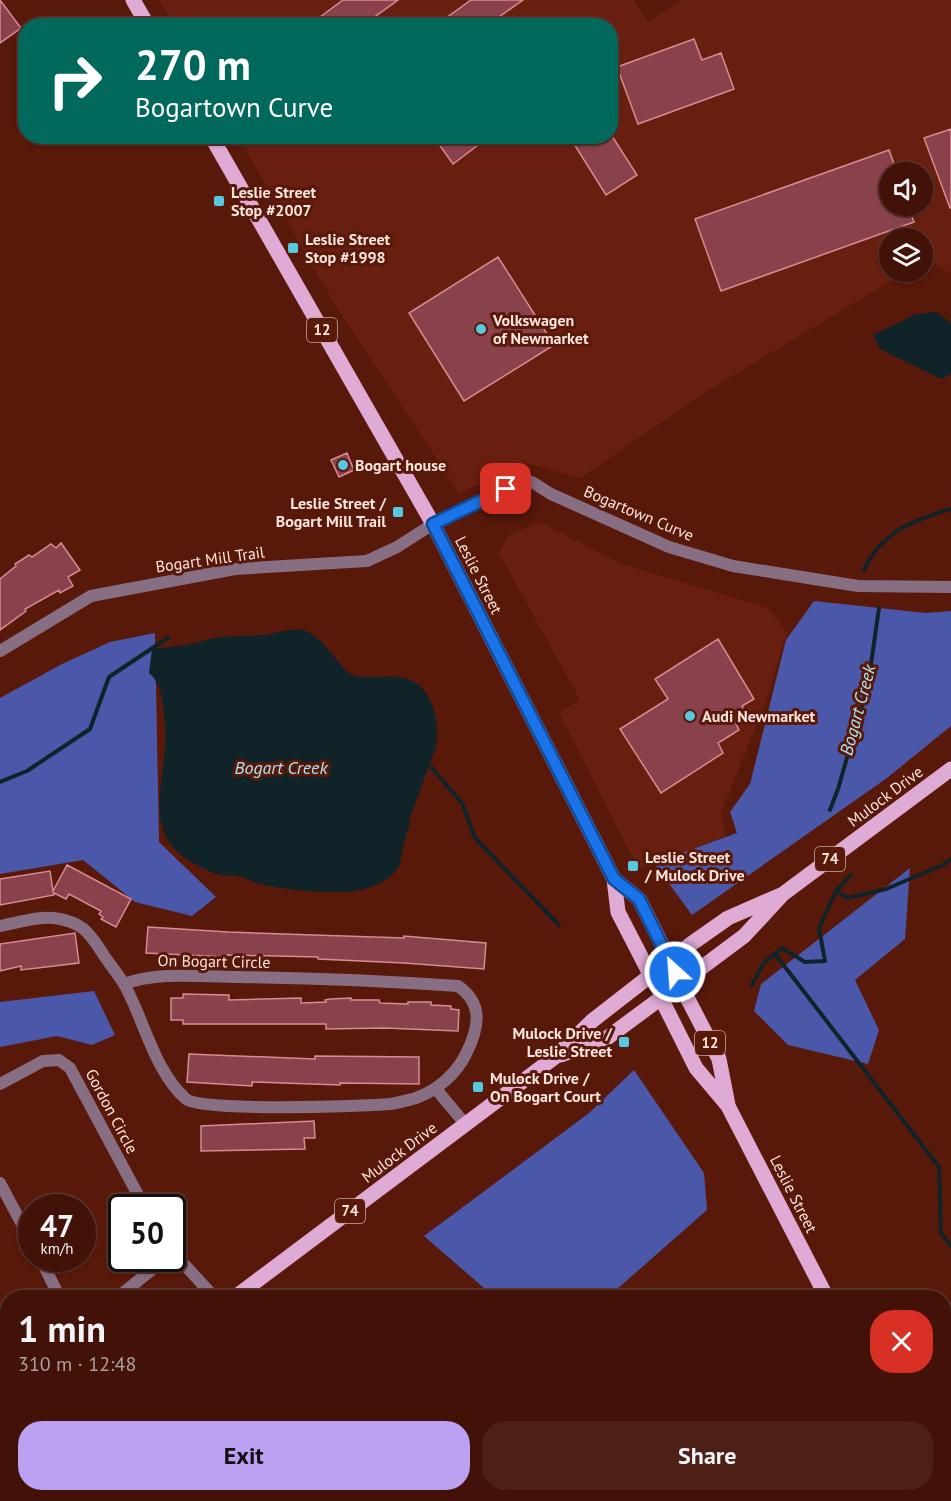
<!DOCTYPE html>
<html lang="en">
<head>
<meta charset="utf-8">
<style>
  :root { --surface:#421208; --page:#4c2016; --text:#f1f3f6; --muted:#ae9e9c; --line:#5a3229; --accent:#bca0f2 }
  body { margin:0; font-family:"PT Sans",sans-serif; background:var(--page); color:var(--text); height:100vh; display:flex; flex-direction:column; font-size:22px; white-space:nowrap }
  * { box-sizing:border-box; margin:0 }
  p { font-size:20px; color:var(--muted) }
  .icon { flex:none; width:33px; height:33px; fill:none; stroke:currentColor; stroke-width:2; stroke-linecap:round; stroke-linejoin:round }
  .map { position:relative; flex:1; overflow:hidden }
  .sheet { position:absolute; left:0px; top:1290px; width:951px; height:212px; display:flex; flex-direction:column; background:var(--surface); border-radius:24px 24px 0 0; box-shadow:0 2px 4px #0004,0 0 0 2px var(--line) }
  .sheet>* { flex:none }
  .top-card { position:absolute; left:18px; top:18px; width:600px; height:126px; border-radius:24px; box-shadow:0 2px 4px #0004,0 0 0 2px var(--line); background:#00695c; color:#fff; overflow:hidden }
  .buttons { position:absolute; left:879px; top:162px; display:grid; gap:12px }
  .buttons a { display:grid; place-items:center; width:54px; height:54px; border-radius:50%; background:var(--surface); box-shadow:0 2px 4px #0004,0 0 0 2px var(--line); font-size:30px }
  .speed { position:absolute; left:18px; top:1194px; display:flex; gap:12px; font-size:30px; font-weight:700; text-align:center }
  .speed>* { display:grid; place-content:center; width:78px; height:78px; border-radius:50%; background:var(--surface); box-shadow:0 2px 4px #0004,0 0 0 2px var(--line); line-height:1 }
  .speed small { font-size:15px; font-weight:400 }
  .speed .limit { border:3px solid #111; border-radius:9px; background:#fff; color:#111 }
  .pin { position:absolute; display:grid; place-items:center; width:51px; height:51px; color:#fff; margin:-26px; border-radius:12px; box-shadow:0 3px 9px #0006 }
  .me { position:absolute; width:66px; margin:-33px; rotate:334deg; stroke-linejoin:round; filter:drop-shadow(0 0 4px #0008) }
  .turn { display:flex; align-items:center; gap:21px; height:126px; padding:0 18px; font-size:27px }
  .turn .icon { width:78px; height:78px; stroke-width:2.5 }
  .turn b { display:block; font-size:42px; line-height:51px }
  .round { display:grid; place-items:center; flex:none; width:63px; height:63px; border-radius:24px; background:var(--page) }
  .headline { display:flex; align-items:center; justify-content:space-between; height:102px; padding:0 18px }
  h1 { font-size:36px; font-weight:600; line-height:45px }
  .cta { display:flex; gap:12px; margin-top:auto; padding:12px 18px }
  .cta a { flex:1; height:69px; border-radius:24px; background:var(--accent); color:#111; font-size:24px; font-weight:600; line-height:69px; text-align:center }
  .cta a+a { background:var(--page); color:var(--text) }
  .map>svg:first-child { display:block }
</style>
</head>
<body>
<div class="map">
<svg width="951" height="1501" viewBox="0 0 951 1501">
  <rect width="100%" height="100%" fill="#58180a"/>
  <!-- built -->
  <path fill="#681f10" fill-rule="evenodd" d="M159 0H634L648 23 680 0H951V274L927 259 923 261 922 238H890V272H906L699 396 581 478 530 464 459 493 337 308 238 137 610 136V26L174 25ZM890 172H922V206H890Z
    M540 522 622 564 768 608 787 632 766 701 721 813 725 837 654 863 639 870 559 713 580 700 499 553 508 536Z"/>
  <!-- green -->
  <path fill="#323b76" d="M11 1494H110L114 1501H1Z"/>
  <!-- forest -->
  <path fill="#4b58aa" d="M814 601 926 613 951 611V726L887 778 692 915 654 863 737 833 730 812 750 784 786 640Z
    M155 633 159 842 216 897 192 916 135 902 83 860 0 874V698L62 664 110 642Z
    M910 868 905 939 855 980 879 1030 868 1064 788 1045 754 1011 761 984Z
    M94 991 115 1035 92 1045 57 1036 0 1047V1002Z
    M634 1070 704 1173 707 1210 608 1297H491L484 1288 424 1236 589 1113Z"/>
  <!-- water -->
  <path fill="#102328" d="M936 312 951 323V374L941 379 880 349 873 335 916 314Z
    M288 630C292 630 298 629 302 630 316 633 328 649 337 660 340 664 344 670 349 673 366 682 386 673 404 678 433 685 440 721 436 747L409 820 410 824C407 833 404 841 402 850 401 854 401 860 400 864 392 883 363 891 346 892 319 893 290 890 264 885 255 883 247 878 238 876 232 875 225 876 220 875 210 873 203 868 195 864 144 837 162 792 165 747 166 732 165 720 163 706 162 695 158 680 149 673L152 649 186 645 219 637 266 635Z"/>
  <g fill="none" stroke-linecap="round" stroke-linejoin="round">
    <!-- stream -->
    <path stroke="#102328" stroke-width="4" d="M864 570C881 532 914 520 951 509
      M431 767 462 803 475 838 559 925
      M0 782 27 771 90 729 109 677 169 637
      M830 810 838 789 868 685 879 608
      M836 891 848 898 886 889 943 865 951 859
      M775 954 939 1167 941 1233 951 1246
      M752 985 763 964 782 948 805 962 825 961 819 928 836 891 851 875"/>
  </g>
  <!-- building -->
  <path fill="#89424b" stroke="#d98b92" stroke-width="1.5" d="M0 0 21 28 0 43Z
    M343 0H398L362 26H308Z
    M471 0H523L486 26H435Z
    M694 39 702 60 721 53 734 89 638 124 617 67Z
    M951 129V208H950L924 138Z
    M433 136H490L453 164Z
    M569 136H612L637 175 606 195Z
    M889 150 897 172H890V206H908L914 222 721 291 695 219Z
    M498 257 554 345 464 401 409 313Z
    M347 453 354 470 339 477 331 460Z
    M61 543 80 570 68 577 73 586 60 593 59 590 25 609 26 611 0 630V579L16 566 15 564 29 555 32 557 51 544 56 548Z
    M718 639 754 699 742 706 746 713 734 720 739 730 718 743 723 753 661 793 620 729 668 699 655 679Z
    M67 865 131 899 116 927 101 919 103 917 99 914 101 911 69 894 66 899 54 893V895L0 905V879L50 871 53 891Z
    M148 927 228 932 404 938V936L486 943 484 969 404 963 318 959V957L226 955V957L146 953Z
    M75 933 79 963 21 970V966L0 971V944Z
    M183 994 229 995V1000L301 998V1003L326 1002 325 1000 330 999 351 998V1000H379L380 1003 408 1004V1002H431V1005L451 1006V1009L459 1010 458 1031 384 1028 326 1029V1024H183V1020H171V998H183Z
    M189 1054 315 1059V1056L419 1057V1084L340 1083V1085L252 1082V1086L187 1082Z
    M314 1121 315 1138H304L305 1149 201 1151V1126Z"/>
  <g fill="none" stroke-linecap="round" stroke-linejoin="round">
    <!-- path -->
    <path stroke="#946357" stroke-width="2" stroke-dasharray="4.5 3" stroke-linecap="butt" d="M54 1494 80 1498 82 1501
      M22 1501 40 1494"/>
    <!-- street -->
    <path stroke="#886e83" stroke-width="12" d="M0 651 91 596 235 569 367 561 397 547 433 524 464 508 506 489 532 482 551 494 669 547 733 566 858 586 951 587
      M0 926C16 923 37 916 54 918 84 922 90 934 105 957 111 966 118 974 124 984 144 1019 154 1071 186 1099 201 1112 362 1106 390 1104 398 1103 408 1100 416 1098 438 1090 456 1074 466 1054 479 1028 484 1004 458 986 385 981 311 978 238 977 200 977 160 971 124 984
      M0 1084 43 1061 59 1060 70 1068 145 1208
      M436 1089 466 1125
      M0 1183 32 1243
      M172 1251 215 1298
      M40 1258 60 1298
      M117 1298 166 1258
      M190 1494 193 1501
      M457 1501 466 1494"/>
    <!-- secondary -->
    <path stroke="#b990b1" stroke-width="12" d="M670 961 680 984
      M651 976 661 998"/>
    <!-- primary -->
    <path stroke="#dfaad4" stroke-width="15" d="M133 0 148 26
      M211 136 433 524 614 879 618 912 651 976
      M614 879 639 899 670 961
      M680 984 719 1059 728 1105
      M661 998 696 1068 728 1106 827 1298
      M561 1055 607 1038 661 998 744 936 783 894 951 769
      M234 1298 555 1057 592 1021 691 944 728 918 783 894
      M0 1465 8 1460
      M930 1494 934 1501"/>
  </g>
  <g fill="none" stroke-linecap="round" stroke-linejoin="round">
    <defs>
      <path id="route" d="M506 489 433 524 614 879 639 899 675 972"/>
    </defs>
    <!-- route casing -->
    <use href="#route" stroke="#114b97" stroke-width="15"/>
    <!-- route -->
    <use href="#route" stroke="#1a73e8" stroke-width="10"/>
  </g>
  <!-- markers -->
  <g fill="#56c9e1" stroke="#58180a" stroke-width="2">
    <rect x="213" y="195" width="12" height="12" rx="3"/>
    <rect x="287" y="242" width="12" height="12" rx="3"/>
    <circle cx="481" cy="329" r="6"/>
    <circle cx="343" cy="465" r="6"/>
    <rect x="392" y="506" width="12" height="12" rx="3"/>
    <circle cx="690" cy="716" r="6"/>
    <rect x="627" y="860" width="12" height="12" rx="3"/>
    <rect x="618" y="1036" width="12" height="12" rx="3"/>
    <rect x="472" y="1081" width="12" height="12" rx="3"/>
  </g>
  <g text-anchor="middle" stroke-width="6" stroke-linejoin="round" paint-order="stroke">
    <!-- shield labels -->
    <g fill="#58180a" stroke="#cca79e" stroke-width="1.5">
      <rect x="307" y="318" width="30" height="24" rx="4.5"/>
      <rect x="815" y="847" width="30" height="24" rx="4.5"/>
      <rect x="695" y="1031" width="30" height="24" rx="4.5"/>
      <rect x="335" y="1199" width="30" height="24" rx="4.5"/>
    </g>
    <g font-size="15" font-weight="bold" fill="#fde4dd">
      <text x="322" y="335">12</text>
      <text x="830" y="864">74</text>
      <text x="710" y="1048">12</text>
      <text x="350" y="1216">74</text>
    </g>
    <!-- poi labels -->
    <g font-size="16" font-weight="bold" fill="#fde4dd" stroke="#58180a" text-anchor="start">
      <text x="231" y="198">Leslie Street<tspan x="231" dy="18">Stop #2007</tspan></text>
      <text x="305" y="245">Leslie Street<tspan x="305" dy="18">Stop #1998</tspan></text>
      <text x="493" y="326">Volkswagen<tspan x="493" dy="18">of Newmarket</tspan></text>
      <text x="355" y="471">Bogart house</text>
      <text x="386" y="509" text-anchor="end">Leslie Street /<tspan x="386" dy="18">Bogart Mill Trail</tspan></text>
      <text x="702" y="722">Audi Newmarket</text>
      <text x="645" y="863">Leslie Street<tspan x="645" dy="18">/ Mulock Drive</tspan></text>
      <text x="612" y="1039" text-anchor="end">Mulock Drive /<tspan x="612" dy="18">Leslie Street</tspan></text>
      <text x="490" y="1084">Mulock Drive /<tspan x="490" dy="18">On Bogart Court</tspan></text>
    </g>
    <!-- street labels -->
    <g font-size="16" fill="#fde4dd" stroke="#58180a">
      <text transform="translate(639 513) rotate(23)" y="6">Bogartown Curve</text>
      <text transform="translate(210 559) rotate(-8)" y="6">Bogart Mill Trail</text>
      <text transform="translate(479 575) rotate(63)" y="6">Leslie Street</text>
      <text transform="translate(885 796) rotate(-37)" y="6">Mulock Drive</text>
      <text transform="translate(214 961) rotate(1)" y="6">On Bogart Circle</text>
      <text transform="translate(112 1111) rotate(62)" y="6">Gordon Circle</text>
      <text transform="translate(399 1152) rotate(-37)" y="6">Mulock Drive</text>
      <text transform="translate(794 1194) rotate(63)" y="6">Leslie Street</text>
    </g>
    <!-- water labels -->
    <g font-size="18" font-style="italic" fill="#a9e5f3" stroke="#58180a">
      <text transform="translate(858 710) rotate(-75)" y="6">Bogart Creek</text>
      <text x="281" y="774">Bogart Creek</text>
    </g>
  </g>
</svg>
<div class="buttons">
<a><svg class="icon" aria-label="sound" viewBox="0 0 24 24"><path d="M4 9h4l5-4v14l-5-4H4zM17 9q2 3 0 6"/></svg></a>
<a><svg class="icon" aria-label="layers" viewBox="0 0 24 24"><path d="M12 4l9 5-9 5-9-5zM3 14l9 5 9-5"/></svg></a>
</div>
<div class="speed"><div>47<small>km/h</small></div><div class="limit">50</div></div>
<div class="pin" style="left:506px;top:489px;background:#d93025"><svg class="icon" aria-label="arrive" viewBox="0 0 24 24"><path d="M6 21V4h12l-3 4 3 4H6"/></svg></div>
<svg class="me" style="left:675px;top:972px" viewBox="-20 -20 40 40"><circle r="17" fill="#1a73e8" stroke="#fff" stroke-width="3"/><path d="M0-11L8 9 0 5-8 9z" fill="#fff"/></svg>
<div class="top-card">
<div class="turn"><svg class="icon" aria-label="right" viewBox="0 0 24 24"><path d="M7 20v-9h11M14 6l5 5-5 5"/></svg><div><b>270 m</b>Bogartown Curve</div></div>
</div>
<section class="sheet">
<div class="headline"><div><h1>1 min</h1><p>310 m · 12:48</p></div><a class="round" style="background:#d93025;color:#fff"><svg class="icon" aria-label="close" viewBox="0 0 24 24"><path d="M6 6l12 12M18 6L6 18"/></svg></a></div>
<div class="cta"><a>Exit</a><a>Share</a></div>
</section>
</div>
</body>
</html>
